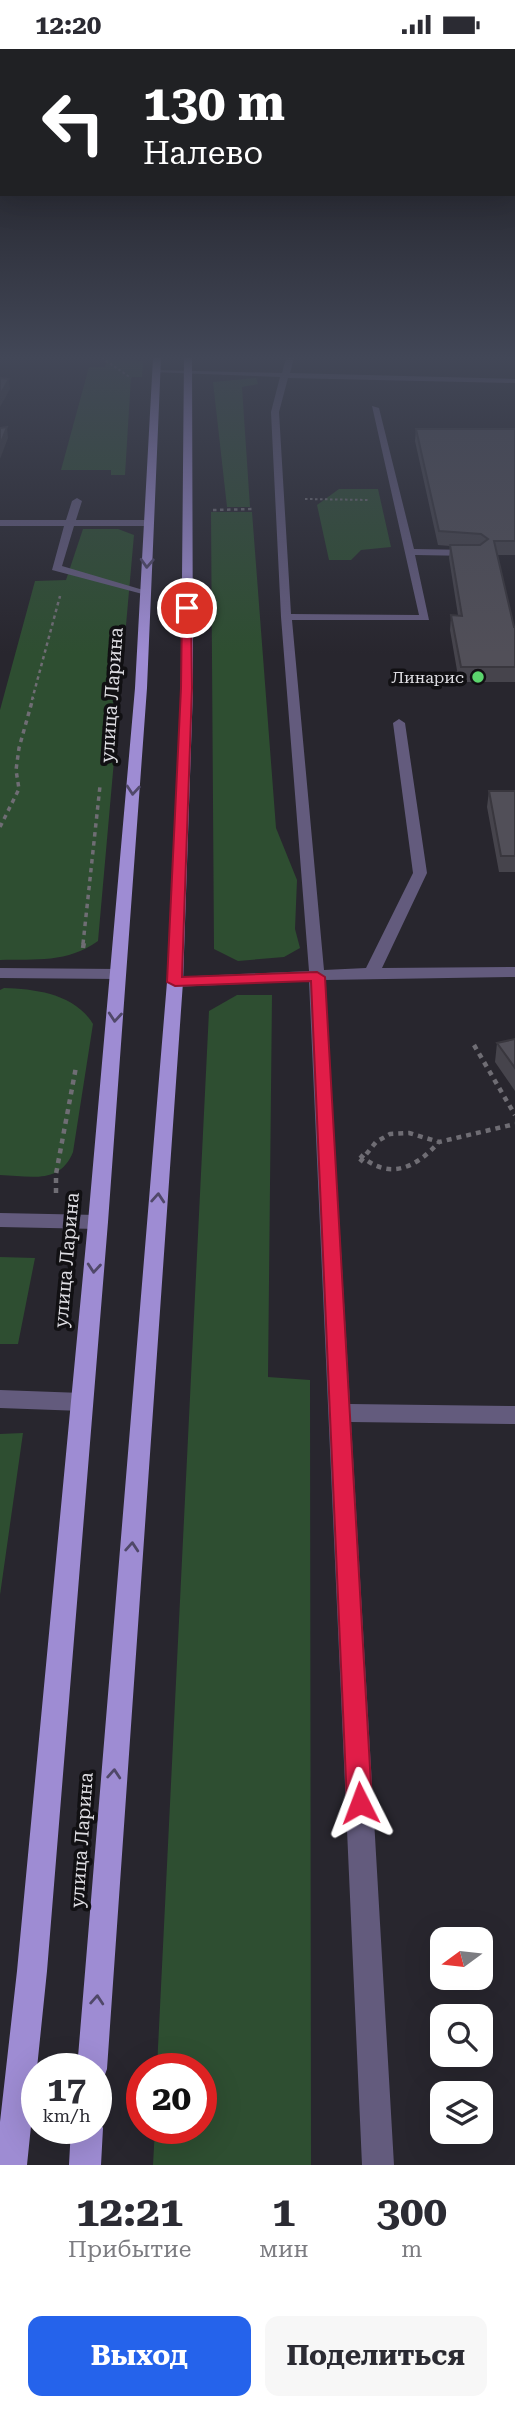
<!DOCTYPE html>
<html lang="ru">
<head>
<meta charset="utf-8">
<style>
  :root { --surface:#fff; --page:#f7f7f7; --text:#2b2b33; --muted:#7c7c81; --accent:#2563eb }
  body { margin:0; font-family:"Roboto Serif",serif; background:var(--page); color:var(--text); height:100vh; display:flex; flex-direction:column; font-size:26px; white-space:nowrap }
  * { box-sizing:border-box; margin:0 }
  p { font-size:23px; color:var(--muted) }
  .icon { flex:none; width:38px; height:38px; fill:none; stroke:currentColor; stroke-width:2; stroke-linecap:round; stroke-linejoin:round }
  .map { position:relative; height:2116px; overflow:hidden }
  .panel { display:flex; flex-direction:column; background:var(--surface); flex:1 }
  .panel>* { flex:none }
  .top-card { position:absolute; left:0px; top:0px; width:516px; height:147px; box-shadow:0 7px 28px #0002; background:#202124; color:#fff; overflow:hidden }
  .needle { width:46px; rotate:255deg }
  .controls { position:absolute; left:430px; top:1878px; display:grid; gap:14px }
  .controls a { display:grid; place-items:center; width:63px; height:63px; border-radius:14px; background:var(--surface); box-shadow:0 7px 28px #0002; font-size:35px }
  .speed { position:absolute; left:21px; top:2004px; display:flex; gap:14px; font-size:35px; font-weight:700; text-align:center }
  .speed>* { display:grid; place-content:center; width:91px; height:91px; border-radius:50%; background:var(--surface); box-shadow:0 7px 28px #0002; line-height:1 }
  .speed small { font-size:18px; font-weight:400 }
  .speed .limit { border:10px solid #d22; background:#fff; color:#111 }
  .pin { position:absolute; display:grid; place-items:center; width:60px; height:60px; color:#fff; margin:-30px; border:4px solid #fff; border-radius:50%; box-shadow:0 2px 7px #0007 }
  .me { position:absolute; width:77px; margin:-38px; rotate:357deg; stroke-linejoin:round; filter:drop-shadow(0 0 5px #0008) }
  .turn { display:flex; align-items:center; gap:24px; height:147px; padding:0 28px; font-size:32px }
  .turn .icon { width:91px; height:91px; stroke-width:2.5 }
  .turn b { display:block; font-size:49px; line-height:60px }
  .eta { display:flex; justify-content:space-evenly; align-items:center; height:119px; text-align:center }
  .eta b { font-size:42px; font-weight:700; line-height:49px }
  .button { display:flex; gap:14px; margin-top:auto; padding:14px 28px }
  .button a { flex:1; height:80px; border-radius:14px; background:var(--accent); color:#fff; font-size:28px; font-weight:700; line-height:80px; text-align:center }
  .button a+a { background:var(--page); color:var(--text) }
  .status { display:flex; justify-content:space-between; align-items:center; height:49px; padding:0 35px; background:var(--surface); direction:ltr }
  .status svg { height:19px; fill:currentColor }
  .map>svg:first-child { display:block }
</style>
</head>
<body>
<div class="status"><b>12:20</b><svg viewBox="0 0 49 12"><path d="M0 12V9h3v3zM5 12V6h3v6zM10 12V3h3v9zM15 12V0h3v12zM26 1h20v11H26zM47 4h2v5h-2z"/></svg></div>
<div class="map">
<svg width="515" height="2116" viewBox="0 0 515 2116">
  <rect width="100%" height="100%" fill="#28262e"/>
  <!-- green -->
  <path fill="#2e4e31" d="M107 309 143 312 142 328H131L125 426H111V421H61L89 318H105Z
    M256 329 258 335 242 338 250 458H227L213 333Z
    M339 440H378L391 498 361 501 351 511H329L317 456Z
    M211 463H252L276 779 297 831 295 880 300 899 284 908 238 912 214 900Z
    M83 480H118L134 486 98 892C68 914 35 910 0 911V661L35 532 66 531Z
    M4 939C36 940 75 945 93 975L73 1103C60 1136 29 1127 0 1126V941Z
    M237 946H272L268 1328 310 1331 311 2116H153L155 2079H201V2020L157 2019 209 962Z
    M0 1208 35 1209 18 1295H0Z
    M23 1384 0 1546V1385Z"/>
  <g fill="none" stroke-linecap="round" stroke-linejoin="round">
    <!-- path-far3 -->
    <path stroke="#6f6d74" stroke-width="2" stroke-dasharray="2.5 2.5" stroke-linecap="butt" d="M102 309 131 329
      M305 450 370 451"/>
    <!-- path-far2 -->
    <path stroke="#6f6d74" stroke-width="2.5" stroke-dasharray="3.5 3.5" stroke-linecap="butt" d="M213 461 253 460
      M32 651 60 547"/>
    <!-- path-far1 -->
    <path stroke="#6f6d74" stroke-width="3.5" stroke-dasharray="4.5 4.5" stroke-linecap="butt" d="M0 778 19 740 16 721 19 699 33 649
      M83 895 100 737"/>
    <!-- path -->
    <path stroke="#6f6d74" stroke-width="4.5" stroke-dasharray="5 5" stroke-linecap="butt" d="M83 899 84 893
      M474 996 515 1066
      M360 1106C389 1132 416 1119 439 1093
      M360 1113 376 1093 390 1085 409 1084 439 1093 515 1075
      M56 1144V1125L76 1018"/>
    <!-- minor -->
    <path fill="#635b7d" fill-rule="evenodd" d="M286 309H294L290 324 515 330V334L288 329 279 363 291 565 419 566 372 357 379 359 414 500 472 501 477 504 472 507 415 506 429 571H292L324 921 366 919 413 824 393 674 399 670 405 674 427 824 382 919 515 918V928L325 931 350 1355 515 1357V1375L351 1373 394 2116H362L309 932 175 938 167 933 175 928 309 922 281 568 271 363 280 328 152 323 156 321 282 324Z
      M77 449 82 452 76 471H149L154 474 149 477H74L62 517 150 543V547L52 521 64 477H0V471H66L72 452Z
      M0 919 118 920 126 925 118 930 0 929Z
      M0 1164 98 1166 105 1168 108 1173 105 1178 98 1180 0 1178Z
      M0 1341 82 1344 90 1347 93 1353 90 1359 82 1362 0 1359Z"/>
    <!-- major -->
    <path fill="#9e8cd3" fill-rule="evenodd" d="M153 309H161L147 639 108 1173 47 1922 27 2116H0V2073L17 1922 88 1173 135 639Z
      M184 309H192L193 639 183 933 107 2020 103 2031 96 2034V2020H77L167 933 181 639Z
      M96 2067 103 2079 101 2116H69L71 2079H96Z"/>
  </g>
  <!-- wall -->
  <path fill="#46444c" d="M416 380H515V506H497L514 578H515V633H459L450 581 451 566H458L449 509 450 497 438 496 415 392Z
    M489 742H515V823H499L487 758Z
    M515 990V1042L495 1013 497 994Z"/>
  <!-- shaded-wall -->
  <path fill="#39373e" d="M9 330 10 340 0 358V346Z
    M7 378 8 389 0 410V396Z"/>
  <!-- building -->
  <path fill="#514f58" stroke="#39373e" stroke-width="2" d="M0 329 9 330 0 346Z
    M7 378 0 396V379Z
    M416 380H515V492H494L514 578H515V618H461L451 566 462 567 450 496H480L488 490 481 485 439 482Z
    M489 742H515V807H501Z
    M515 990V1019L497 994Z"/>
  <!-- one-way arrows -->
  <defs><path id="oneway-chevron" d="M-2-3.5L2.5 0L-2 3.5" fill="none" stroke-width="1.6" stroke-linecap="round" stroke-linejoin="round" transform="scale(1.75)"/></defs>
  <g stroke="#504869">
    <use href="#oneway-chevron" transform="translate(147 514) rotate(93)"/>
    <use href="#oneway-chevron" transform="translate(133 741) rotate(95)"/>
    <use href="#oneway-chevron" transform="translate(115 968) rotate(95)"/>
    <use href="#oneway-chevron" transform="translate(158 1149) rotate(-86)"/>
    <use href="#oneway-chevron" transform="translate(94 1219) rotate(95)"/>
    <use href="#oneway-chevron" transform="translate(132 1498) rotate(-86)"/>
    <use href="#oneway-chevron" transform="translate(114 1725) rotate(-86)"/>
    <use href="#oneway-chevron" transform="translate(97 1951) rotate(-86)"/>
  </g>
  <!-- sky -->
  <linearGradient id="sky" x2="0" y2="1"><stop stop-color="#161519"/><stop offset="0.51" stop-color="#424757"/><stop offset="1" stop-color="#424757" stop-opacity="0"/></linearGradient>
  <rect width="515" height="605" fill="url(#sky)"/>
  <!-- route -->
  <path fill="#e11d48" stroke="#92132f" stroke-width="2" d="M187 556 191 559 192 639 182 928 317 923 325 928 372 1754 368 1763 360 1766 351 1763 347 1754 311 932 175 937 167 933 181 639 182 559Z"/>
  <!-- markers -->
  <circle fill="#5bd56d" stroke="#111013" stroke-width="2.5" cx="478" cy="628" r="7"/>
  <g text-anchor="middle" stroke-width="7" stroke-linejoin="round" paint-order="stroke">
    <!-- far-poi labels -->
    <g font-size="16" fill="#dfdee3" stroke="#111013" text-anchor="end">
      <text x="464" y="634">Линарис</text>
    </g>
    <!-- street labels -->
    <g font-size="19" fill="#dfdee3" stroke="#111013">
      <text transform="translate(111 646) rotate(-86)" y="7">улица Ларина</text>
      <text transform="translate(66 1211) rotate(-85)" y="7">улица Ларина</text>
      <text transform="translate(81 1791) rotate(-86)" y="7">улица Ларина</text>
    </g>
  </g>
</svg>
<div class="controls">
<a><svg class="needle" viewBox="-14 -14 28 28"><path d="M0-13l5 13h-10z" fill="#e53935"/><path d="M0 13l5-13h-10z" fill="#7c7c81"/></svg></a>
<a><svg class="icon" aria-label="search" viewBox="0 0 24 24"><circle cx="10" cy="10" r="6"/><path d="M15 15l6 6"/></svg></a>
<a><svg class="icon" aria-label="layers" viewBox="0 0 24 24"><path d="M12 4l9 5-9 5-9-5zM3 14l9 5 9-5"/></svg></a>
</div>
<div class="speed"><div>17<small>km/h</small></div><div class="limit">20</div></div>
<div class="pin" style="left:187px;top:559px;background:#d93025"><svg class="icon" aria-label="arrive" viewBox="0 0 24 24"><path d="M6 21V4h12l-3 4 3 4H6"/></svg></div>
<svg class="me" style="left:360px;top:1754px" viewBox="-20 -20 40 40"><path d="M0-17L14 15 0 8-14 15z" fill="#e11d48" stroke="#fff" stroke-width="4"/></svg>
<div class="top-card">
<div class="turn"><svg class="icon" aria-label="left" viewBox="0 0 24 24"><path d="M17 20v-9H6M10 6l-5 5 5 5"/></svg><div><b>130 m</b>Налево</div></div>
</div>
</div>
<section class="panel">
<div class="eta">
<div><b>12:21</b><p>Прибытие</p></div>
<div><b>1</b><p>мин</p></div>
<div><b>300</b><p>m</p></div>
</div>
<div class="button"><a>Выход</a><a>Поделиться</a></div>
</section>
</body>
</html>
